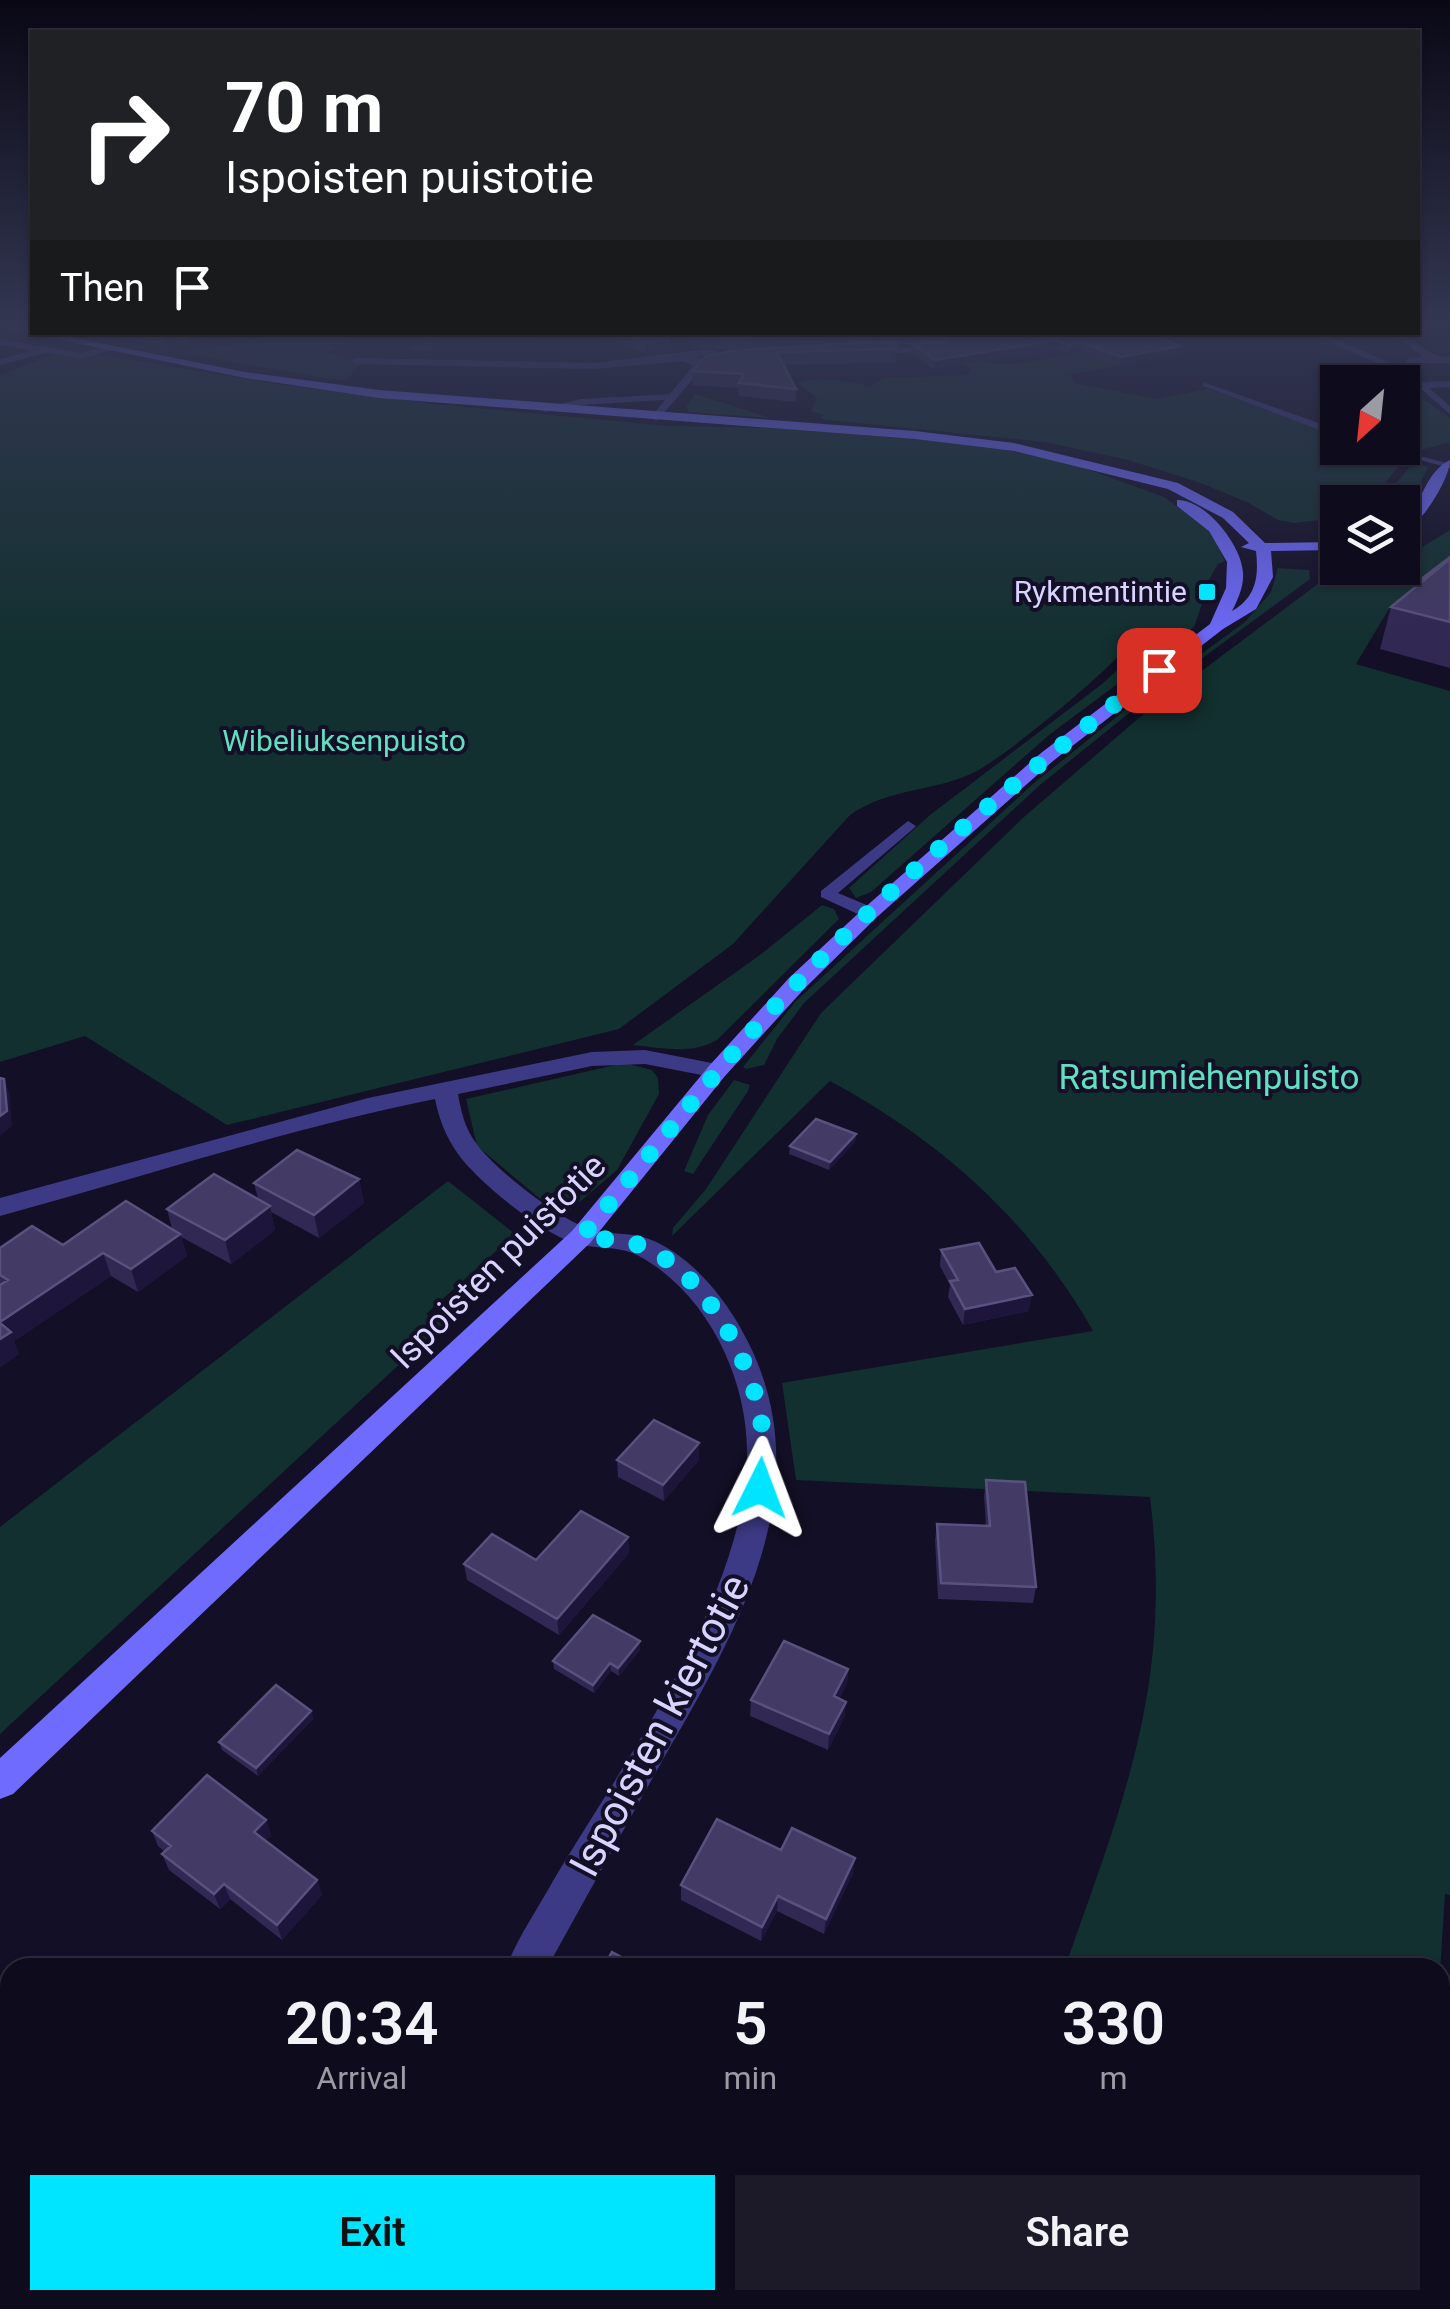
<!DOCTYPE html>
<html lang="en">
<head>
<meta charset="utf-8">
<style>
  :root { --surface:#0e0b1c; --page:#1c1929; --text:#f1f3f6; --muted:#9b9ba3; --line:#2e2b3b; --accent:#00e5ff }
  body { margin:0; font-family:Roboto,sans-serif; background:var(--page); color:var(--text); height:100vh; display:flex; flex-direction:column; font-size:38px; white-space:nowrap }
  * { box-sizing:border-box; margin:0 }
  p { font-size:32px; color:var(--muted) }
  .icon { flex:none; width:55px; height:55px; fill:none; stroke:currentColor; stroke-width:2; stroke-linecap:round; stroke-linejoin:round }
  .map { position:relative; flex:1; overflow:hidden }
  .side { position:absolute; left:0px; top:1958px; width:1450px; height:352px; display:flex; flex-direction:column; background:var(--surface); border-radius:30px 30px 0 0; box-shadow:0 2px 8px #0004,0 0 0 2px var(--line) }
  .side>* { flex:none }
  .top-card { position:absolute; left:30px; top:30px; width:1390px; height:305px; border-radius:0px; box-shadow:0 2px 8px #0004,0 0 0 2px var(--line); background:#202124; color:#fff; overflow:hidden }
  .needle { width:65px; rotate:207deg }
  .buttons { position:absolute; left:1320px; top:365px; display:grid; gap:20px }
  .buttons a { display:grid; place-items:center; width:100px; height:100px; border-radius:0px; background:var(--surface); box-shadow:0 2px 8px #0004,0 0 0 2px var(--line); font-size:50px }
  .pin { position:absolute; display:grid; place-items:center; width:85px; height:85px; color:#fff; margin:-42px; border-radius:20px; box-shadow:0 5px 15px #0006 }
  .me { position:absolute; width:110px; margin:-55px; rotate:3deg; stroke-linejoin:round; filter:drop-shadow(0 0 8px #0008) }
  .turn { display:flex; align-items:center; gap:35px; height:210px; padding:0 30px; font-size:45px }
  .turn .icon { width:130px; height:130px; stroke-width:2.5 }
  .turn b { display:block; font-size:70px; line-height:85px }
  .then { display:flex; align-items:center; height:95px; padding:0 30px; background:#0003; gap:20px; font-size:38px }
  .eta { display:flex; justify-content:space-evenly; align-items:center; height:170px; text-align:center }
  .eta b { font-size:60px; font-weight:600; line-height:70px }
  .action { display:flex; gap:20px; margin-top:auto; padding:20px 30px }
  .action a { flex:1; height:115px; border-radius:0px; background:var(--accent); color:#111; font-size:40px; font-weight:600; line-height:115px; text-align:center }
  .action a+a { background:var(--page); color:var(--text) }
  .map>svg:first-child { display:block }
</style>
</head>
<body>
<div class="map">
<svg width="1450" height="2309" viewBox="0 0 1450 2309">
  <rect width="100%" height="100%" fill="#130f26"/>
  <!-- green -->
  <path fill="#12302f" d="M548 332 552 334 528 339 442 337 430 351 409 350 429 334 375 333Z
    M75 333 185 353 271 336 358 333 328 352 361 364 346 380 328 379Z
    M945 350 996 364 1025 363 1088 351 1118 366 1070 374 1075 383 1155 399 1208 389 1337 436 1338 448H1373L1405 459 1369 502H1338L1337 518 1294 523 1278 520 1247 502 1198 482 1128 460 1045 442 819 419 824 415 811 411 817 398 798 383C818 376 849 380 870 387L884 378 968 375 971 369Z
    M54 354 74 359 101 355 282 385 434 404 668 426 771 428 925 440 1004 450 1073 464 1164 497 1211 531 1225 561 1218 564 1198 599 1203 601 1194 627 1049 735 871 892 856 898 849 888 930 815 1102 684 1124 664 1140 639 1137 635C1118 664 1006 757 973 773 933 792 891 787 850 815L733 944 619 1029 227 1125 85 1036 0 1062V375Z
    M1403 385 1450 418V442L1410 453 1392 448H1402Z
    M695 394 770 418 689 412 686 407Z
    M1414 462 1428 467 1403 520 1402 502H1380Z
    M1450 530V560L1390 607 1356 664 1450 691V1895L1445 1894 1440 1972V1968L1065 1967C1125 1797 1173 1682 1150 1497L796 1480 782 1383 1093 1331C1031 1221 941 1141 830 1081L672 1236 673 1228 706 1189 821 1013 1024 817 1140 717 1339 568H1402L1403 552 1422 547Z
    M1278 568 1309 570 1310 579 1144 701 1040 785 804 1003 777 1039 764 1065 746 1069 743 1067 796 1001 1034 783 1139 699 1245 622 1271 592Z
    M822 905 834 909 839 919 717 1040C691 1055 662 1048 633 1045L760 955Z
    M624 1063 652 1070 658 1078 659 1094 617 1170 562 1217 477 1146 466 1099Z
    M734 1080 750 1085 748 1091 693 1174 684 1171 708 1115Z
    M448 1181 515 1234 426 1314 443 1324 0 1734V1527Z
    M950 2300H1417L1416 2309H947Z"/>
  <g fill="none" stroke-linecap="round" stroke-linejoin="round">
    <!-- lane -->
    <path fill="#3d3a85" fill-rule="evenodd" d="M1306 332H1318L1400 367 1409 358 1423 357 1391 332C1416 332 1420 357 1450 357V363H1414L1408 369 1423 382 1450 381V387L1429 388 1450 406V414L1406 376Z
      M45 347 48 352 0 365V359Z
      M1203 382 1338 430V437L1203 386Z
      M674 394 677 399 581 405 545 412 540 409 581 399Z
      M1375 448H1390L1450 464V468Z
      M908 821 916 826 913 829 838 893 876 909V917H864L821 897V891Z"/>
    <!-- street -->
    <path fill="#3d3a85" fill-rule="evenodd" d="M0 339 81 353 111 346 116 349 81 359 0 345Z
      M939 345 943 350 864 355 859 352Z
      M708 349 733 357 722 365 703 367 657 421 651 417 693 366 683 361 594 369 356 364 350 361 356 358 594 363ZM708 355 718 358H695Z
      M645 1050 717 1064 729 1071 717 1078 645 1064 592 1066 458 1094C461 1111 465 1129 476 1143 493 1168 561 1221 590 1229 609 1235 630 1232 649 1239 688 1254 720 1292 740 1327 828 1479 738 1629 661 1763 623 1831 585 1899 547 1968H506C518 1937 537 1910 553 1881 624 1761 748 1593 747 1451 747 1377 706 1291 637 1255 618 1245 592 1250 571 1242 538 1230 478 1182 458 1154 446 1137 439 1119 435 1099 287 1129 145 1176 0 1216V1198L368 1098 592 1052Z
      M305 2300H352L348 2309H301Z"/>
    <!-- secondary -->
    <path fill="#6f6bff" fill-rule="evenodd" d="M4 328H24L245 372 379 390 915 431 1014 443 1178 483 1233 512 1265 543 1338 542V550L1271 551 1273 577 1256 609 1223 629 1053 761 877 917 805 988 725 1076 590 1243 13 1794 0 1799V1758L572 1231 709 1066 789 978 863 909 1041 753 1210 624 1226 588 1227 562 1209 531 1177 506V500C1205 499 1242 545 1243 573 1244 586 1238 599 1232 611 1256 597 1259 577 1256 551L1241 547 1249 543 1223 518 1168 489 1014 451 915 439 379 398 245 378Z
      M1450 460C1450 479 1421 525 1402 534V523C1423 504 1424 473 1450 460Z"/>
  </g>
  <!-- wall -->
  <path fill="#312854" d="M90 332H224L189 345 176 342 165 346Z
    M591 332H653L671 340V351L646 354Z
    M662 332H864L867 333V343L894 342 890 338V332H1144L1179 355 1120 366 1081 352 1069 354 1056 349 934 369 911 354 912 344 941 342 896 343 895 362 784 365 796 389V402L739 396V388L693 385V371L767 349 727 350 700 347Z
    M1450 557V668L1380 649 1391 607Z
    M856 1134 855 1142 829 1170 789 1154 790 1146Z
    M359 1179 364 1203 319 1238 271 1212 275 1230 231 1264 181 1237 187 1256 138 1292 111 1276 14 1341 19 1354 0 1367V1248L63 1245 172 1229 167 1209 258 1199 254 1183Z
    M941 1250 996 1272 1029 1311 963 1325 948 1297 950 1285 940 1266Z
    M699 1443V1460L664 1501 618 1477 617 1460Z
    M986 1480 1036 1587 1033 1603 938 1599 935 1540 937 1524 986 1526 984 1496Z
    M628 1537 629 1553 559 1635 467 1580 464 1564 536 1560Z
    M640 1641V1650L619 1676 611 1671 594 1693 554 1669 553 1661Z
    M848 1669 847 1684 839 1699 846 1702 844 1718 828 1750 750 1716 751 1700Z
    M311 1711 313 1719 258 1776 222 1750 219 1742Z
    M266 1820 271 1835 266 1840 317 1880 322 1895 282 1940 230 1899 220 1909 169 1870 162 1854 165 1852 158 1846 152 1831Z
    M781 1850 853 1873 824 1934 777 1911 761 1941 681 1900V1885Z"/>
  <!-- shaded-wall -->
  <path fill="#1d163a" d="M171 332H175L176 342 165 346 163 335Z
    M190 332H224L189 345 187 334Z
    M671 340V351L646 354V342Z
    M1057 340 1056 349 934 369 935 360Z
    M1082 342 1081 352 1069 354 1070 345Z
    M1180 346 1179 355 1120 366 1121 357Z
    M4 1079 10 1095 12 1126 0 1136V1116Z
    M856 1134 855 1142 829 1170 830 1162Z
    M359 1179 364 1203 319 1238 314 1215Z
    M270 1206 275 1230 231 1264 225 1240Z
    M180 1234 187 1256 138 1292 131 1269Z
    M103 1253 111 1276 14 1341 19 1354 0 1367V1322Z
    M1032 1295 1029 1311 963 1325 965 1309Z
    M699 1443V1460L664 1501 663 1485Z
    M628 1537 629 1553 559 1635 557 1619Z
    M640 1641V1650L619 1676 618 1668Z
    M610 1663 611 1671 594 1693 593 1685Z
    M848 1669 847 1684 832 1712 834 1696Z
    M846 1702 844 1718 828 1750 829 1734Z
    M311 1711 313 1719 258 1776 256 1768Z
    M266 1820 271 1835 260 1847 254 1832Z
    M855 1858 853 1873 824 1934 826 1919Z
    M317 1880 322 1895 282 1940 277 1925Z
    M224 1884 230 1899 220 1909 214 1894Z
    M778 1896 777 1911 761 1941 762 1927Z
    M193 2300H206L199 2309H186Z
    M675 2300H681L677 2309H671Z"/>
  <!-- building -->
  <path fill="#433a66" stroke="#5a527e" stroke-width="2.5" d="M620 332H653L671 340 646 342Z
    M691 332H864L867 333 727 339 700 336Z
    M941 332H1144L1180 346 1121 357 1082 342 1070 345 1057 340 935 360 912 344 945 342 947 335Z
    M896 341V349L777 352 796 389 739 383 744 374 693 371 705 357 731 351Z
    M1450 557V559L1423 581 1420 580Z
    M1450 559V622L1391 607Z
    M0 1078 4 1079 7 1111 0 1116Z
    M816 1119 856 1134 830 1162 790 1146Z
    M297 1150 359 1179 314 1215 254 1183Z
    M214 1174 270 1206 225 1240 167 1209Z
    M126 1201 180 1234 131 1269 103 1253 0 1322V1285L8 1280 0 1275V1248L32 1226 63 1245Z
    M979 1243 996 1272 1015 1268 1032 1295 965 1309 950 1281 958 1280 941 1250Z
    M0 1323 11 1332 0 1339Z
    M654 1420 699 1443 663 1485 617 1460Z
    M986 1480 1025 1482 1036 1587 941 1583 937 1524 990 1526Z
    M581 1511 628 1537 557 1619 464 1564 492 1534 536 1560Z
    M593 1615 640 1641 618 1668 610 1663 593 1685 553 1661Z
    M784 1641 848 1669 834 1696 846 1702 829 1734 751 1700Z
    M276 1685 311 1711 256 1768 219 1742Z
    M207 1775 266 1820 254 1832 317 1880 277 1925 224 1884 214 1894 162 1854 171 1846 152 1831Z
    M717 1819 781 1850 792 1828 855 1858 826 1919 778 1896 762 1927 681 1885Z
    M612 1952 642 1968H603Z
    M10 2059V2189L0 2180V2070Z
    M52 2300H193L186 2309H61Z
    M546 2300H675L671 2309H541Z"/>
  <!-- sky -->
  <linearGradient id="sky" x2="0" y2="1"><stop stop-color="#0a0815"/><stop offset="0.5" stop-color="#333752"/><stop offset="1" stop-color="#333752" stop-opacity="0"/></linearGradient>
  <rect width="1450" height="651" fill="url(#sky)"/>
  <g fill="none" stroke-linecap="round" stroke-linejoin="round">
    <!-- route -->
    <path stroke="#00e5ff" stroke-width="18" stroke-dasharray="0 32.4" d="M760 1488C760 1469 765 1446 762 1427 754 1363 705 1272 642 1246 625 1239 600 1240 582 1236 654 1152 720 1062 798 982 908 869 1033 766 1159 670"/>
  </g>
  <!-- markers -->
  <rect fill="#00e5ff" stroke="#130f26" stroke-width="4" x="1197" y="582" width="20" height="20" rx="5"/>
  <g text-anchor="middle" stroke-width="8" stroke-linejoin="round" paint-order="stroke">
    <!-- far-poi labels -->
    <g font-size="30" fill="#d9d4ff" stroke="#130f26" text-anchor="end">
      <text x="1187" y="602">Rykmentintie</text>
    </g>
    <!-- far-park labels -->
    <g font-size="30" fill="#5fe0c0" stroke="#130f26">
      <text x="344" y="751">Wibeliuksenpuisto</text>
    </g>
    <!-- park labels -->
    <g font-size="35" fill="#5fe0c0" stroke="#130f26">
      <text x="1209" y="1089">Ratsumiehenpuisto</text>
    </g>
    <!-- street labels -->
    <g font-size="35" fill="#d9d4ff" stroke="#130f26">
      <text transform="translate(498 1261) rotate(-45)" y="12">Ispoisten puistotie</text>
    </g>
    <!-- near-street labels -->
    <g font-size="42" fill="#d9d4ff" stroke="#130f26">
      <text transform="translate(659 1725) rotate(-62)" y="15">Ispoisten kiertotie</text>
    </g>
  </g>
</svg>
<div class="buttons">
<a><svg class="needle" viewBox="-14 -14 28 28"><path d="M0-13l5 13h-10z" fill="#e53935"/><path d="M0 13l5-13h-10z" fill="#9b9ba3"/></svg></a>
<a><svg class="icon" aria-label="layers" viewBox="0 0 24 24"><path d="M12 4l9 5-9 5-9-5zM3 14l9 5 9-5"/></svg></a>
</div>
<div class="pin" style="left:1159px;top:670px;background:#d93025"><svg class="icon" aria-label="arrive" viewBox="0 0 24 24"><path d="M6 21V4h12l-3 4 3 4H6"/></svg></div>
<svg class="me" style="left:760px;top:1488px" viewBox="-20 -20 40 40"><path d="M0-17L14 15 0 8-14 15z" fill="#00e5ff" stroke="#fff" stroke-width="4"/></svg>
<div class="top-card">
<div class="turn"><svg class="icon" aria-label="right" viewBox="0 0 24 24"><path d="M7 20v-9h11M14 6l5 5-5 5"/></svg><div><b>70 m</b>Ispoisten puistotie</div></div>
<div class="then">Then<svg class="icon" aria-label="arrive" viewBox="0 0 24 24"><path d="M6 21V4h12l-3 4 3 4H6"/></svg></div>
</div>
<section class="side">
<div class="eta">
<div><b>20:34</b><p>Arrival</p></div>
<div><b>5</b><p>min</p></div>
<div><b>330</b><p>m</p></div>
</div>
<div class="action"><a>Exit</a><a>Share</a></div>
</section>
</div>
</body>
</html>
